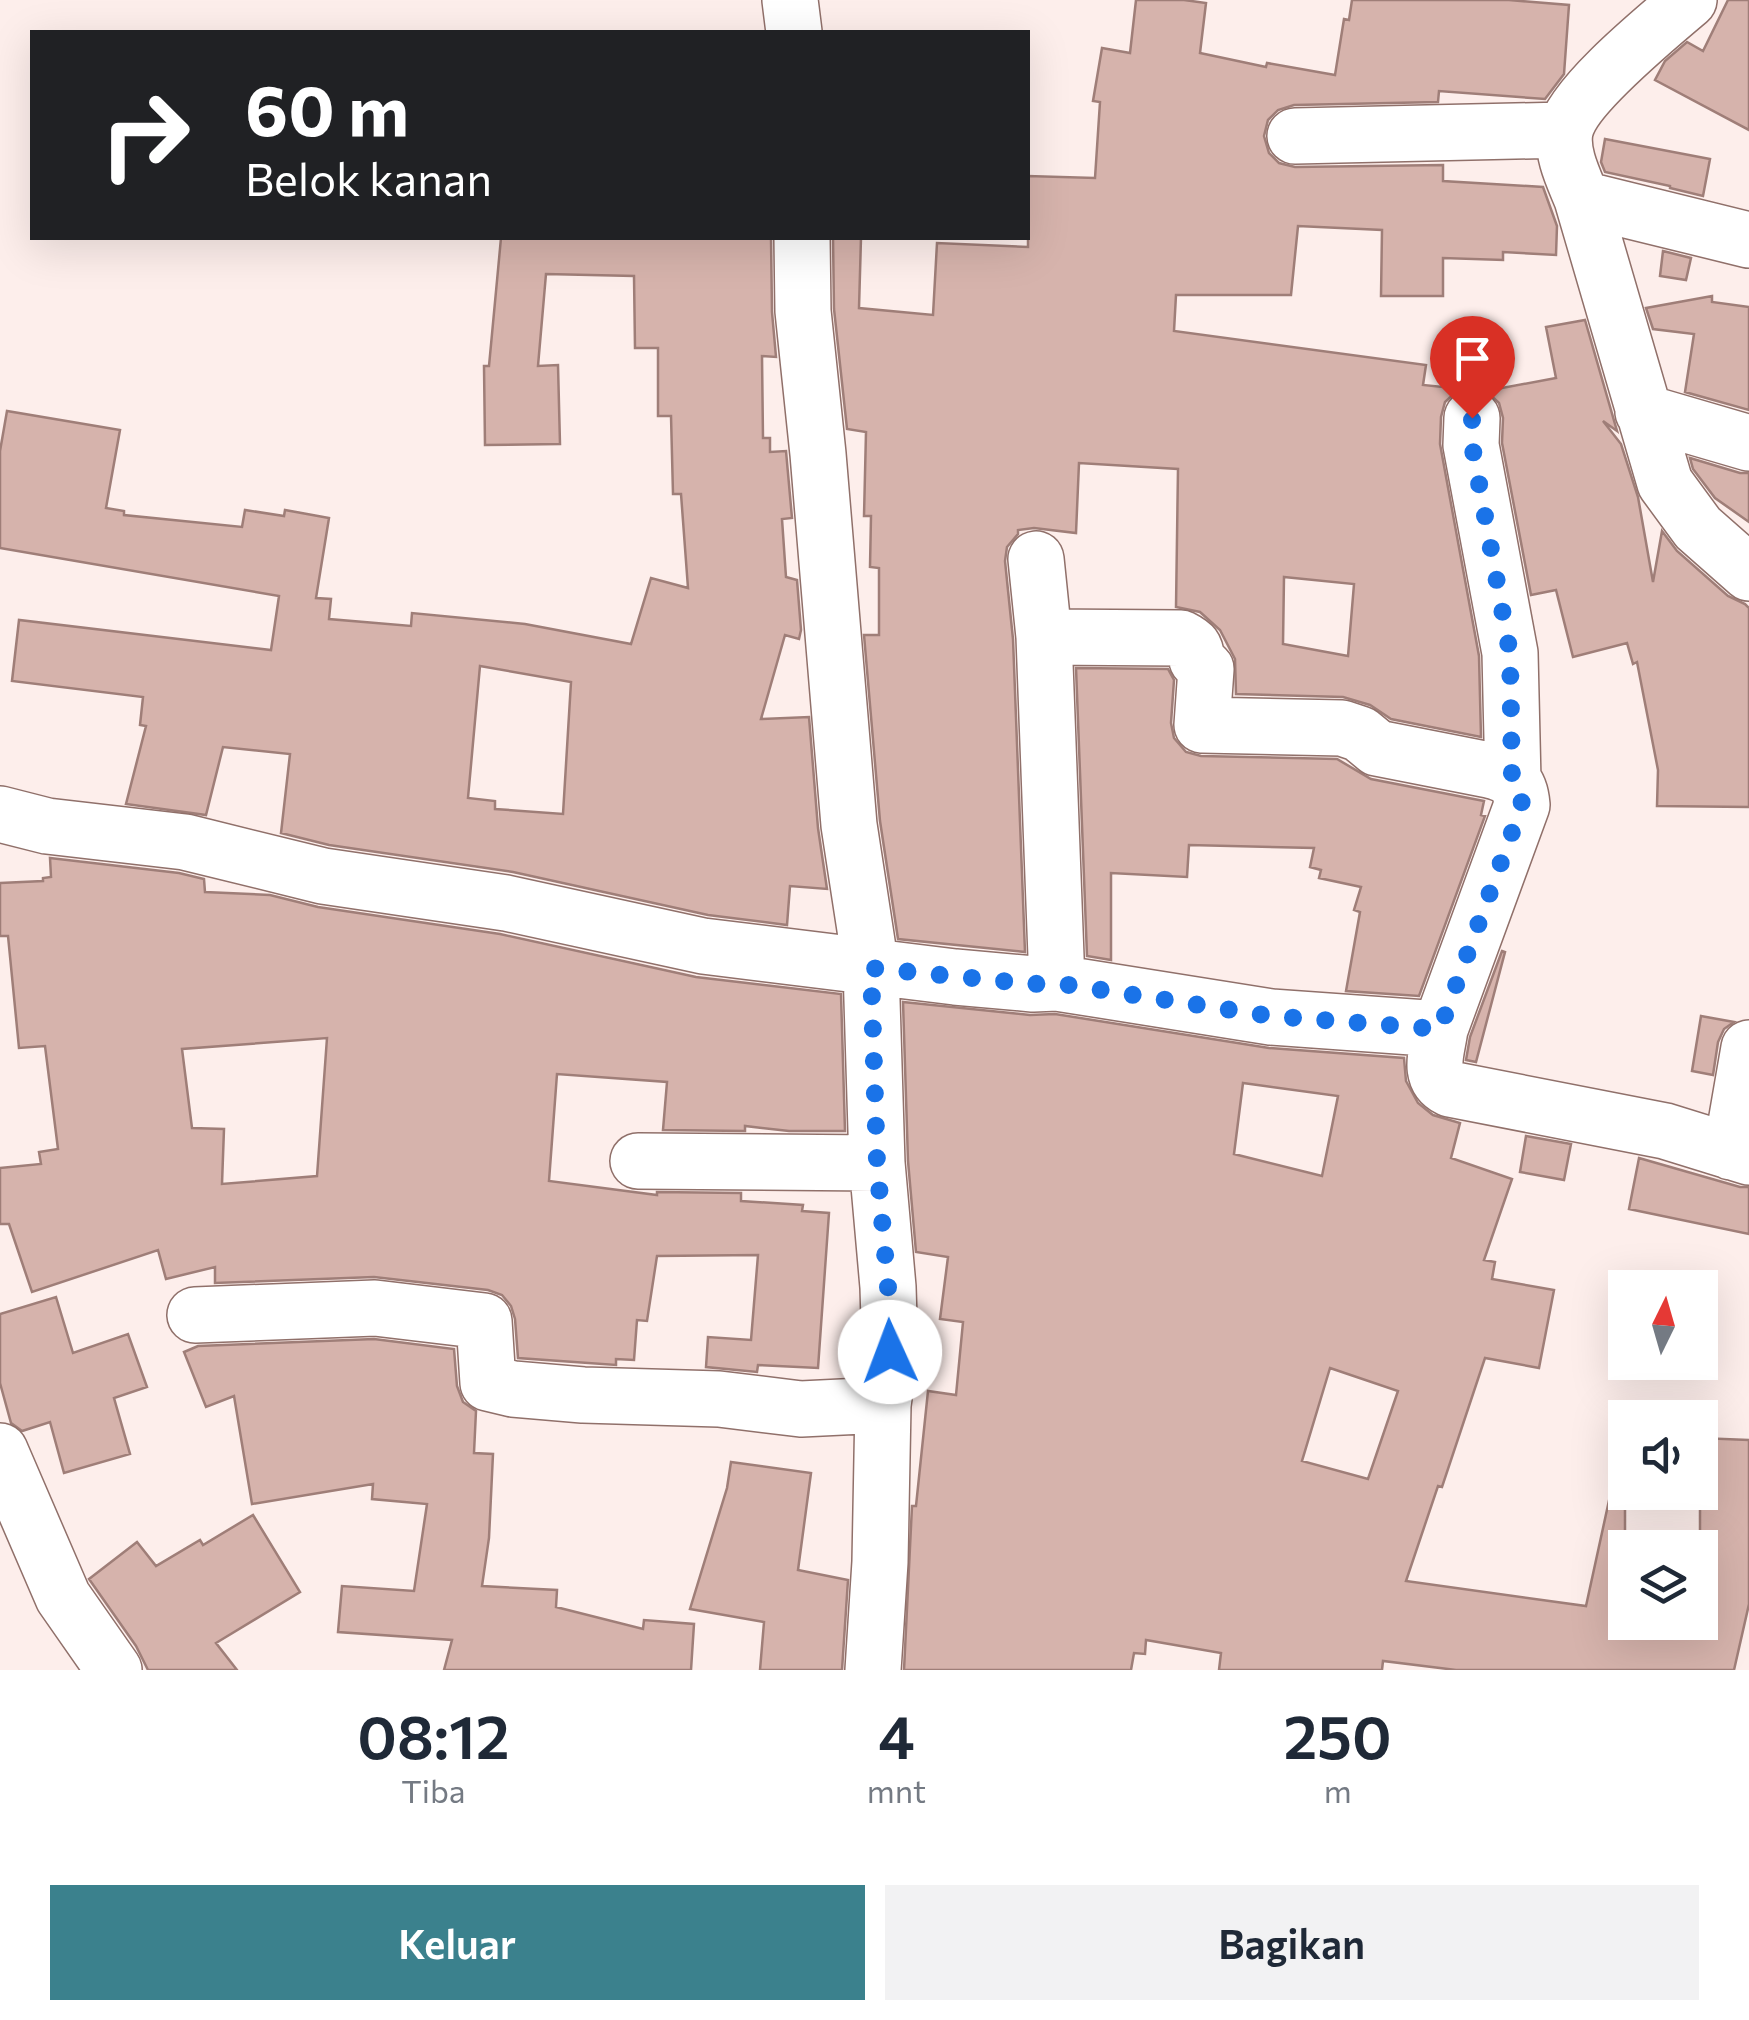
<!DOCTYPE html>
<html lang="id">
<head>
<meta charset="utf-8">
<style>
  :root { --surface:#fff; --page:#f2f2f3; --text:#1f2937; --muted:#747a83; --accent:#3b818d }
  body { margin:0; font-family:Commissioner,sans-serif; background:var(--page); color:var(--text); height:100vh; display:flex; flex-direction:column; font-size:38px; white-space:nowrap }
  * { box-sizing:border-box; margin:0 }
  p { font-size:32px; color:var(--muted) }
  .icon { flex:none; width:55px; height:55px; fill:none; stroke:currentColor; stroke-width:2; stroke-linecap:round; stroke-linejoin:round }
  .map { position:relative; height:1670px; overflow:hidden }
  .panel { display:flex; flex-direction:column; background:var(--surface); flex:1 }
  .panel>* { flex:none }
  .guide { position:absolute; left:30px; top:30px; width:1000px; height:210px; border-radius:0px; box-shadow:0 10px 40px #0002; background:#202124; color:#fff; overflow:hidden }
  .needle { width:65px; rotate:5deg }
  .tools { position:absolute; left:1608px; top:1270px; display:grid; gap:20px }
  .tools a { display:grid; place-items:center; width:110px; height:110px; border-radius:0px; background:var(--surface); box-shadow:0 10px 40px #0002; font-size:50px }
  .pin { position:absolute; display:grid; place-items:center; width:85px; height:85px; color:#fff; margin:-102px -42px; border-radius:50% 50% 50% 0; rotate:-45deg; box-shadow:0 0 10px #0007 }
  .pin .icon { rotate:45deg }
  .me { position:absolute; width:110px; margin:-55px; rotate:358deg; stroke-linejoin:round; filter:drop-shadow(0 0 8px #0008) }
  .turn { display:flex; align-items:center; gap:35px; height:210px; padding:0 50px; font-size:45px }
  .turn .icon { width:130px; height:130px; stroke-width:2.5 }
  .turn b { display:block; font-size:70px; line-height:85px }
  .eta { display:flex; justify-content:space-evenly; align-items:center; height:170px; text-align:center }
  .eta b { font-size:60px; font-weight:600; line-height:70px }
  .button { display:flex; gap:20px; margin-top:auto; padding:20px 50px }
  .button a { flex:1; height:115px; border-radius:0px; background:var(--accent); color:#fff; font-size:40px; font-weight:600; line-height:115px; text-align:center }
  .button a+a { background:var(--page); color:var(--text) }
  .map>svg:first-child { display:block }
</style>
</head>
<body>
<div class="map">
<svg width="1749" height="1670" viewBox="0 0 1749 1670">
  <rect width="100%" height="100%" fill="#fdeeeb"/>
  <!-- building -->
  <path fill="#d6b3ac" stroke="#9f7e78" stroke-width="2.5" fill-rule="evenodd" d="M1136 0H1184L1206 3 1200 53 1266 67 1267 63 1335 75 1344 19 1349 20 1352 0H1509L1569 5 1564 74 1545 99 1439 91 1438 102 1294 105 1278 110 1268 120 1264 136 1269 153 1279 163 1295 167 1443 165V181L1543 187 1557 226 1556 255 1503 252V260L1443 258V296H1381L1382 230 1298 226 1291 295H1176L1174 331 1426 365 1423 385 1462 389 1457 391 1445 402 1441 417 1440 444 1479 656 1481 737 1391 719 1370 705 1343 697 1236 694 1235 659 1220 630 1200 612 1176 607 1178 469 1079 463 1076 533 1034 528 1018 530V534L1007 547 1005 561 1013 639 1025 952 898 939 880 821 864 635H879V568L870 567 871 516H864L866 432 847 429 834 309 833 238H861L859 308 933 315 937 243 1028 247V176L1095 178 1100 102 1093 101 1102 48 1130 53ZM1284 577 1354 584 1348 656 1283 644Z
    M1728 0H1749V130L1655 80 1665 61 1687 42 1703 51Z
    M1605 139 1710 159 1703 196 1670 188V186L1605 172 1601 162Z
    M501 238H771L772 312 776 357 762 356 763 438H770V452L786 451 792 518 782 519 786 577 797 580 801 630 799 639 785 635 761 719 809 717 818 828 827 889 790 886 787 925 708 915 513 872 329 845 281 833 290 754 223 747 206 815 126 804 146 726 140 725 143 697 12 681 19 620 271 650 279 596 0 548V451L7 411 120 430 106 508 124 511V515L242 527 245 510 284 516 285 510 329 518 316 598 331 599 329 619 411 626 412 613 525 624 631 644 651 578 688 588 681 494H673L671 416H658V348H635L634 276 546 274 538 366 558 365 560 444 485 445 484 366H489ZM480 666 571 682 563 814 495 809V801L468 798Z
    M1663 251 1691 258 1686 280 1660 276Z
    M1712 296V302L1749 307V410L1685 392 1694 334 1653 329 1646 308Z
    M1585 320 1617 431 1603 421 1621 444 1638 497 1653 582 1662 531 1677 551 1728 596 1745 604 1749 608V807L1657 806 1658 770 1637 662 1633 664 1627 643 1573 657 1556 590 1531 595 1502 443 1503 418 1499 403 1486 391 1556 378 1546 327Z
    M1690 458 1740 473H1749V522L1715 498 1693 469Z
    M1076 668 1168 669 1174 680 1171 723 1174 738 1186 752 1201 756 1337 759 1371 779 1484 801 1481 815 1485 816 1419 996 1346 991 1360 912 1354 910 1361 887 1319 878 1321 870 1310 867 1314 848 1189 845 1187 877 1111 873V960L1087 956Z
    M50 858 179 873 204 879 205 892 270 895 318 907 500 934 696 977 841 994 845 1131H789L745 1126V1131L663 1130 667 1082 557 1074 549 1181 657 1195V1192L741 1193V1201L803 1205 802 1211 829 1213 818 1368 758 1365 757 1372 706 1367 708 1337 751 1340 758 1255 657 1256 647 1321 637 1320 634 1360 616 1359V1365L518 1358 515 1319 511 1306 502 1295 488 1290 374 1277 215 1283V1267L166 1279 158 1250 32 1292 9 1224H0V1168L41 1164 39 1152 58 1149 45 1046 19 1048 8 936H0V883L43 881V878L51 877ZM327 1038 317 1176 222 1184 224 1129 192 1128 182 1049Z
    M1502 951 1505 952 1476 1062 1466 1060 1470 1037Z
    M903 1002 1030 1015 1055 1014 1269 1048 1404 1058 1406 1081 1418 1103 1433 1115 1460 1123 1451 1158 1512 1179 1484 1260 1495 1262 1492 1279 1554 1290 1539 1368 1485 1358 1442 1487 1438 1486 1406 1581 1586 1606 1610 1496 1625 1498V1622H1700V1438L1749 1440V1604L1734 1670H1456L1383 1661 1382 1670H1219L1221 1653 1146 1640 1145 1654 1134 1653 1131 1670H904L912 1506H916L928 1391 956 1395 963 1322 940 1319 948 1257 916 1252 908 1161ZM1243 1083 1338 1096 1322 1176 1234 1154ZM1330 1368 1398 1391 1368 1479 1302 1461Z
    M1701 1016 1734 1022 1724 1029 1718 1042 1713 1075 1692 1071Z
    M1526 1136 1571 1144 1564 1180 1520 1172Z
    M1639 1158 1740 1187H1749V1234L1629 1209Z
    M56 1297 73 1353 128 1334 147 1387 114 1398 130 1454 64 1473 50 1422 22 1431 11 1423 0 1383V1314Z
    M374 1339 454 1349 457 1386 463 1402 476 1411 474 1453 493 1454 489 1538 482 1586 557 1590 556 1607 643 1629 644 1620 694 1624 691 1670H444L452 1640 338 1632 342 1586 414 1591 427 1504 372 1499 373 1484 252 1504 234 1396 206 1407 184 1352 198 1346Z
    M731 1462 811 1473 798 1570 848 1580 842 1670H760L764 1622 690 1609 727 1488Z
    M253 1515 300 1592 216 1643 237 1670H148L136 1646 89 1579 137 1542 156 1566 200 1540 203 1545Z"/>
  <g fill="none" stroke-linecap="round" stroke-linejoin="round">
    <defs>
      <path id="minor" d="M790 0 794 32
        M1689 0C1660 25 1573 95 1565 131 1561 154 1574 179 1582 199L1665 483 1698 528 1749 573
        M1295 136 1565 130
        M1582 199 1749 240
        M802 238 803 311 818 454 849 825 871 968 877 1163 888 1287 890 1353 883 1405 880 1562 873 1670
        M1643 412 1749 443
        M1472 418 1471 445 1510 653 1513 781
        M1036 559 1044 637 1057 983
        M1044 637 1181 638C1193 644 1196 647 1197 660L1206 669 1202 725 1342 728 1360 734 1377 748 1489 770C1512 776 1520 781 1522 805L1440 1029
        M0 814 47 826 185 842 323 876 506 903 703 946 955 977 1033 984 1057 983 1271 1017 1440 1029C1437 1052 1426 1077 1450 1089L1665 1131 1749 1157
        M1731 1152 1749 1048
        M638 1161 877 1163
        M195 1315 375 1308 484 1321 488 1383 513 1389 583 1395 719 1399 801 1409 883 1405
        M0 1451 63 1597 114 1670"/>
    </defs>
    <!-- minor casing -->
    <use href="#minor" stroke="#90706a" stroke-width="58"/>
    <!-- minor -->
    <use href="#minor" stroke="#fff" stroke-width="55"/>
  </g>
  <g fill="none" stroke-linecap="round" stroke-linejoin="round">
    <!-- route -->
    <path stroke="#1a73e8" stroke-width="18" stroke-dasharray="0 32.4" d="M890 1352 888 1287 877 1163 871 968 1033 984 1056 983 1271 1016 1440 1029 1522 805 1520 790 1512 781 1510 653 1472 445V418"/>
  </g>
</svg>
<div class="tools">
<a><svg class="needle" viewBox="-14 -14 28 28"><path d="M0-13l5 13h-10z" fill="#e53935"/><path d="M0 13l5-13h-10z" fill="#747a83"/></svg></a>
<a><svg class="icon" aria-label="sound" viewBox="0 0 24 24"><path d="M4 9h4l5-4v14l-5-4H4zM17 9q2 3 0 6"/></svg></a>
<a><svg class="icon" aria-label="layers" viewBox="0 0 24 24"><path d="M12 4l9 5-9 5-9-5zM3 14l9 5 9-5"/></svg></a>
</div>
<div class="pin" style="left:1472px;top:418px;background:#d93025"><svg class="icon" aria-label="arrive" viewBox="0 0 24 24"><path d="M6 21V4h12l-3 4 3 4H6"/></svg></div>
<svg class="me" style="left:890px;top:1352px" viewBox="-20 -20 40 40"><circle r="19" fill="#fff"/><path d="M0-13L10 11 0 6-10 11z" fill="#1a73e8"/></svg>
<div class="guide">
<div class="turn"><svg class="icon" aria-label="right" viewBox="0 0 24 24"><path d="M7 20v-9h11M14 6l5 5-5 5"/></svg><div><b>60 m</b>Belok kanan</div></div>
</div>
</div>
<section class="panel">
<div class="eta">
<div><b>08:12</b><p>Tiba</p></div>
<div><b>4</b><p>mnt</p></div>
<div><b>250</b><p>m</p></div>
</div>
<div class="button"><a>Keluar</a><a>Bagikan</a></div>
</section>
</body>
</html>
